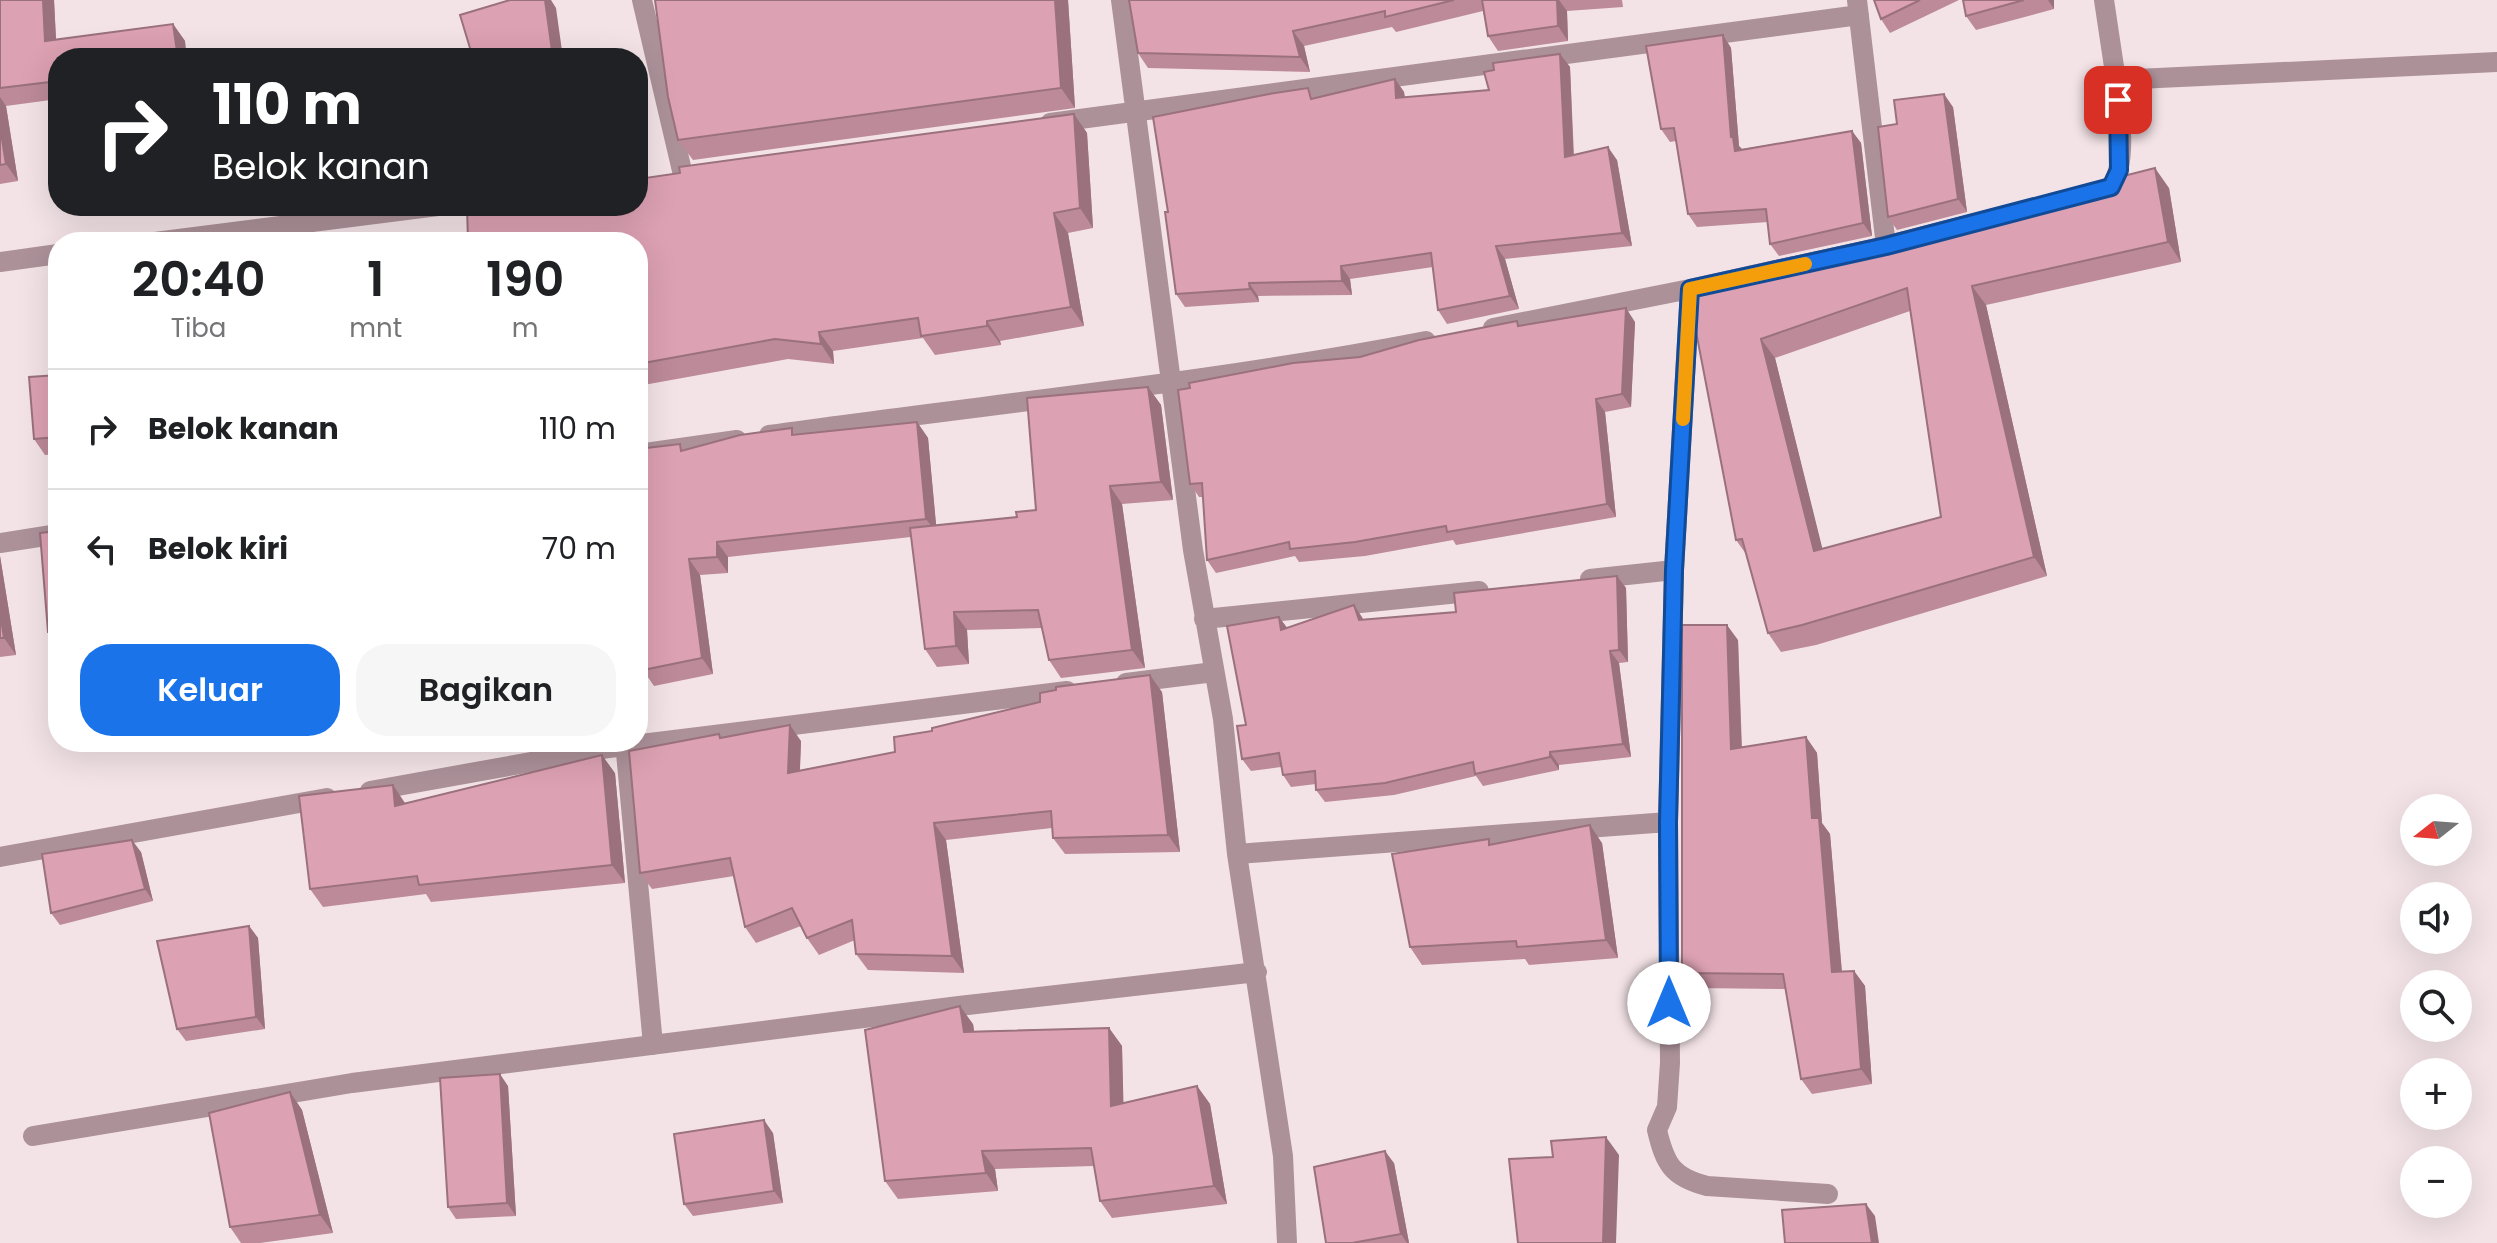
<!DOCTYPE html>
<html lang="id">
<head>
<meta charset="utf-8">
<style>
  :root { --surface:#fff; --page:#f6f6f6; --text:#202124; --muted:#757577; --line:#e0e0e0; --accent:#1a73e8 }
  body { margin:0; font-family:Poppins,sans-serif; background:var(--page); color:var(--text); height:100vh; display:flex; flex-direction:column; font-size:30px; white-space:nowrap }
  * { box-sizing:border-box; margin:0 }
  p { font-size:26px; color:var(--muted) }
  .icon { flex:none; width:44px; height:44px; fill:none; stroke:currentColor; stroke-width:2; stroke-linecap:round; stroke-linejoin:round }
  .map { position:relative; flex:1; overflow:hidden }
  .sheet { position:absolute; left:48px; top:232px; width:600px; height:520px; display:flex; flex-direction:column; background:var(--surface); border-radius:32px; box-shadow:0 8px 32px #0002 }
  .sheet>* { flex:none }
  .banner { position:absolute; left:48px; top:48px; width:600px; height:168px; border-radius:32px; box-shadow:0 8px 32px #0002; background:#202124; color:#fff; overflow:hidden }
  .needle { width:52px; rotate:253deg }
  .controls { position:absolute; left:2400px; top:794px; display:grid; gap:16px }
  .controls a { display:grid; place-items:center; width:72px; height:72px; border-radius:50%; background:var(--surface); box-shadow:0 8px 32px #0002; font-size:40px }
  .pin { position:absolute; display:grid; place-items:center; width:68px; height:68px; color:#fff; margin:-34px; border-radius:16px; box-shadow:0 4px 12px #0006 }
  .me { position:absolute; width:88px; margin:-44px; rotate:0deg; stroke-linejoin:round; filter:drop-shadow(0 0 6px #0008) }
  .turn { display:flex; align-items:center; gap:28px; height:168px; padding:0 32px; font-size:36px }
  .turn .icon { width:104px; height:104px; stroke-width:2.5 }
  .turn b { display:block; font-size:56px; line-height:68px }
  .eta { display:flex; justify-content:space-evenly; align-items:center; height:136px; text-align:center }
  .eta b { font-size:48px; font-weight:600; line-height:56px }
  .primary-button { display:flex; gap:16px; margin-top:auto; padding:16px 32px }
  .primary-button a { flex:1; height:92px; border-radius:32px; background:var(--accent); color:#fff; font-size:32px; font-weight:600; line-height:92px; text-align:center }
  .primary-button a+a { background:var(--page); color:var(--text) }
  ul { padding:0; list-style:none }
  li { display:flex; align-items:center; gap:24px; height:120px; padding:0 32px; border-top:2px solid var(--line) }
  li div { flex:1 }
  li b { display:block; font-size:30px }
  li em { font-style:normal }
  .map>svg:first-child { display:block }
</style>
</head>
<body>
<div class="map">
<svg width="2497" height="1243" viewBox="0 0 2497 1243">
  <rect width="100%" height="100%" fill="#f3e3e7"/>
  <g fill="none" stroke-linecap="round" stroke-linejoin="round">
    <!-- minor -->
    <path stroke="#ac9199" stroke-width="20" d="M642 0 683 175
      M1121 0 1193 550 1223 719 1237 854 1283 1156 1287 1243
      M1857 0 1886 246
      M2104 0 2116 80
      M1050 123 1859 15
      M2097 192 2112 186C2128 159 2119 110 2116 80L2497 62
      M155 242 438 206
      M0 262 58 254
      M1690 289 1674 570 1668 822 1670 1063 1667 1107 1657 1130C1665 1164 1672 1177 1707 1186L1828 1194
      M1493 328 1690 289 1794 266
      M769 435C988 404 1209 383 1426 341
      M638 454 737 440
      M0 543 58 534
      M1590 579 1674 570
      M1204 619 1479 591
      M1126 683 1214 672
      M625 742 653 1045
      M370 791 609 748 1067 691
      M1237 854 1668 822
      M0 857 327 798
      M33 1136 352 1083 959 1006 1257 972"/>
  </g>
  <!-- wall -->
  <path fill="#bd8a99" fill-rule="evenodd" d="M0 0H54L56 40 173 24 185 41 58 58V99L6 106 18 181 0 184Z
    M655 0H1068L1075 108 693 160 678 140Z
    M1129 0H1622L1623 7 1567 11 1568 41 1498 51 1488 36 1483 11 1396 32 1392 27 1304 46 1310 72 1148 68 1138 53Z
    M1874 0H1959L1890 33 1881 19Z
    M1963 0H2054V9L1976 30 1966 16Z
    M1723 35 1731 48 1739 146 1742 149 1852 131 1861 143 1872 236 1779 256 1770 244 1768 222 1697 227 1688 214 1676 141 1670 142 1661 129Z
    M1560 54 1570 67 1574 155 1617 160 1632 246 1505 259 1519 309 1447 324 1438 310 1433 267 1350 279 1352 295 1258 296 1259 302 1185 307 1176 294 1168 212 1308 88 1315 98 1395 79 1404 92 1405 97 1489 90Z
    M1953 107 1967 212 1897 230 1888 217 1897 124Z
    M1074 114 1087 133 1093 228 1068 233 1084 326 1000 341 1001 345 935 355 923 338 833 351 834 364 788 359 638 386V242Z
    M2169 188 2181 262 1986 305 2047 576 1816 645 1781 652 1768 633 1746 554 1736 540 1689 295ZM1910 311 1941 517 1822 549 1775 358Z
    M1517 321 1520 326 1635 322 1631 407 1605 412 1616 517 1456 545 1453 540 1365 556 1299 562 1295 556 1216 573 1207 560 1203 497H1199L1190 484V388L1360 357Z
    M58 375V454L45 455 34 439Z
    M1148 387 1161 405 1173 500 1122 504 1145 668 1061 678 1049 660 1042 628 967 630 969 664 937 667 925 649 911 537 728 557V573L700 575 713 674 654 686 643 670 680 444 685 450 792 428 796 434 917 422 928 438 936 526 1017 517 1036 510Z
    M58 531V646L48 632Z
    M0 556 16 655 0 657Z
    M1617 576 1626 588 1628 662 1619 663 1631 757 1559 765V770L1483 786 1476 776 1394 795 1325 802 1316 790V784L1291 787 1283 775 1281 767 1251 771 1242 759 1246 725 1279 617 1287 628 1362 617 1363 620 1456 612Z
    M1738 640 1742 747 1806 737 1817 753 1822 823 1830 834 1842 971H1854L1865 986 1872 1084 1812 1094 1801 1079 1785 989 1693 988 1682 973Z
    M1162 692 1180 852 1065 854 1053 838 1052 828 946 840 964 973 868 970 856 954 855 940 819 955 807 938 801 926 756 943 745 927 734 876 652 889 640 873 722 738 801 741 800 770 895 752 932 731Z
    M615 773 625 883 431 902 426 894 323 907 310 889 405 803Z
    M1489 839 1493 845 1602 843 1618 958 1529 965 1525 959 1422 965 1410 947Z
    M141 852 153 901 60 925 51 913Z
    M249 926 258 938 265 1029 186 1041 177 1029Z
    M973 1024 974 1031 1109 1028 1122 1046 1123 1103 1197 1086 1210 1104 1227 1204 1112 1218 1100 1201 1094 1166 995 1169 998 1191 898 1199 885 1181Z
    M508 1086 516 1216 456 1219 448 1207Z
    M290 1092 302 1110 333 1233 260 1243H241L230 1227Z
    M773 1133 783 1203 693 1216 684 1204Z
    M1394 1163 1409 1243H1326Z"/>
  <!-- shaded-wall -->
  <path fill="#9a717d" d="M43 0H54L57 59 45 41Z
    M545 0H551L556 8 563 58H553Z
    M1055 0H1068L1075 108 1061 88Z
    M1557 0H1559L1567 11 1568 41 1558 26Z
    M2048 0H2054V9Z
    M173 24 185 41 187 58H178Z
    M1293 31 1304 46 1310 72 1300 57Z
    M1723 35 1731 48 1739 146 1742 149 1735 151 1731 137Z
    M1560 54 1570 67 1574 170 1565 157Z
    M1395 79 1404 92 1406 112 1396 98Z
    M1944 94 1953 107 1967 212 1958 199Z
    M0 97 6 106 18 181 6 164 0 127Z
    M1074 114 1087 133 1093 228 1080 208Z
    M1852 131 1861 143 1872 236 1863 223Z
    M1608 147 1617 160 1632 246 1622 233Z
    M2155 168 2169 188 2181 262 2168 242Z
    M1054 213 1068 233 1084 326 1071 307Z
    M1496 246 1505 259 1519 309 1510 296Z
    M1341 266 1350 279 1352 295 1342 281Z
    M1249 283 1258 296 1259 302 1250 289Z
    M1972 286 1986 305 2047 576 2034 557Z
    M1626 308 1635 322 1631 407 1622 394Z
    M987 321 1000 341 1001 345 987 326Z
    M819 332 833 351 834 364 821 344Z
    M1761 339 1775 358 1828 571 1814 551Z
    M1148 387 1161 405 1173 500 1161 482Z
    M1596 399 1605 412 1616 517 1607 504Z
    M917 422 928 438 937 534 926 519Z
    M1110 486 1122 504 1145 668 1132 650Z
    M717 542 728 557V573L717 557Z
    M0 556 16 655 4 638 0 612Z
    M689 559 700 575 713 674 702 658Z
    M1617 576 1626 588 1628 662 1619 650Z
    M1354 605 1362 617 1367 633 1359 620Z
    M954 612 967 630 969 664 956 646Z
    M1279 617 1288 629 1281 630Z
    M1727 625 1738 640 1742 764 1731 749Z
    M1610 651 1619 663 1631 757 1623 744Z
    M1150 675 1162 692 1180 852 1168 835Z
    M790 725 801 741 799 789 788 773Z
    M1806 737 1817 753 1822 823 1830 834 1843 987 1832 972 1812 818Z
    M1550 752 1559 765V770L1550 757Z
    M602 755 615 773 625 883 612 865Z
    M393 785 405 803 408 824 395 806Z
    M934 823 946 840 964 973 952 956Z
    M1590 825 1602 843 1618 958 1606 940Z
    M132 840 141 852 153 901 145 889Z
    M249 926 258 938 265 1029 256 1017Z
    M1854 971 1865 986 1872 1084 1861 1069Z
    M960 1006 973 1024 977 1050 964 1032Z
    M1109 1028 1122 1046 1124 1124 1111 1106Z
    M500 1074 508 1086 516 1216 507 1203Z
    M1197 1086 1210 1104 1227 1204 1214 1186Z
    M290 1092 302 1110 333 1233 320 1215Z
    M764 1120 773 1133 783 1203 774 1191Z
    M1606 1137 1619 1155 1616 1243H1603Z
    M982 1151 995 1169 998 1191 986 1173Z
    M1385 1151 1394 1163 1409 1243H1407L1401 1234Z
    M1866 1204 1875 1216 1879 1243H1872Z"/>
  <!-- building -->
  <path fill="#dca1b2" stroke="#9a717d" stroke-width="2" fill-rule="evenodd" d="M0 0H43L45 41 173 24 178 58H58V81L0 88Z
    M510 0H545L553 58H473L460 15Z
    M655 0H1055L1061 88 678 140 668 97Z
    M1129 0H1454L1385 17V11L1293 31 1300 57 1138 53Z
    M1482 0H1557L1558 26 1488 36Z
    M1874 0H1920L1881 19Z
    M1963 0H2024L1966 16Z
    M1723 35 1731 137H1733L1735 151 1852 131 1863 223 1770 244 1766 209 1688 214 1674 128 1661 129 1646 46Z
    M1560 54 1565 157 1608 147 1622 233 1496 246 1510 296 1438 310 1431 253 1341 266 1342 281 1249 283 1250 289 1176 294 1165 212H1168L1153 117 1269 94 1308 88 1311 99 1395 79 1396 98 1489 90 1484 72 1494 70 1493 63Z
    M1944 94 1958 199 1888 217 1878 127 1897 124 1894 100Z
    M1074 114 1080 208 1054 213 1071 307 987 321V326L921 336 918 318 819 332 821 344 775 339 638 364V242H468L467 206H638V179L680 173 679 167Z
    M0 127 6 164 0 165Z
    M2155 168 2168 242 1972 286 2034 557 1802 625 1768 633 1742 539 1736 540 1689 295 1768 273 1767 263 1876 239ZM1907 288 1941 517 1814 551 1761 339Z
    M1626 308 1622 394 1596 399 1607 504 1447 532 1446 526 1355 542 1290 549 1289 542 1207 560 1202 483 1190 484 1178 390 1190 388 1189 383 1293 363 1360 357 1419 340 1517 321 1518 326Z
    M58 375V437L34 439 29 377Z
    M1148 387 1161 482 1110 486 1132 650 1049 660 1038 610 954 612 956 646 925 649 910 528 1017 517 1016 512 1036 510 1027 398Z
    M917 422 926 519 717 542V557L689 559 702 658 643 670 638 640V449L680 444 681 451 740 435 792 428V435Z
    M58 531V631L48 632 40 533Z
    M1617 576 1619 650 1610 651 1623 744 1550 752V757L1475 774 1473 762 1385 783 1316 790 1315 771 1283 775 1279 753 1242 759 1237 726 1246 725 1227 626 1279 617 1281 630 1354 605 1359 620 1456 612 1454 593Z
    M0 612 4 638H0Z
    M1682 625H1727L1731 749 1806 737 1812 818H1819L1832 972 1854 971 1861 1069 1801 1079 1783 974 1682 973Z
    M1150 675 1168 835 1053 838 1051 811 934 823 952 956 856 954 852 920 807 938 792 908 745 927 730 858 640 873 629 751 719 734 720 738 790 725 788 773 895 752 894 737 932 731V728L1040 702V693L1056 690V687Z
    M602 755 612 865 419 885 417 876 310 889 299 796 393 785 395 806Z
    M1590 825 1606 940 1517 947 1516 941 1410 947 1392 854 1489 839V845Z
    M132 840 145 889 51 913 42 854Z
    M249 926 256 1017 177 1029 157 941Z
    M960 1006 964 1032 1109 1028 1111 1106 1197 1086 1214 1186 1100 1201 1091 1148 982 1151 986 1173 885 1181 865 1030Z
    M500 1074 507 1203 448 1207 440 1078Z
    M290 1092 320 1215 230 1227 209 1113Z
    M764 1120 774 1191 684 1204 674 1134Z
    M1606 1137 1603 1243H1518L1509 1159 1553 1157 1551 1141Z
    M1385 1151 1401 1234 1352 1243H1326L1314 1167Z
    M1866 1204 1872 1243H1785L1782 1210Z"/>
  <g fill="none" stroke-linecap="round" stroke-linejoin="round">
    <defs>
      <path id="route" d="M1669 1003 1668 822 1674 570 1690 289 1886 246 2111 187 2119 170 2118 100"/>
    </defs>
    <!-- route casing -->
    <use href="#route" stroke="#114b97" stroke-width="20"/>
    <!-- route -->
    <use href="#route" stroke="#1a73e8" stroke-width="14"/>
    <!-- slow -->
    <path stroke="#f59e0b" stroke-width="14" d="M1683 419 1690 289 1805 264"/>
  </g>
</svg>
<div class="controls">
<a><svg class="needle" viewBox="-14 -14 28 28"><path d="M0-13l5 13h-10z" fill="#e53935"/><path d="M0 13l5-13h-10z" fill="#757577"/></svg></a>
<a><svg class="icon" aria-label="sound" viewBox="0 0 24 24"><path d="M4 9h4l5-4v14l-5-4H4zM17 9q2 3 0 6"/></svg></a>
<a><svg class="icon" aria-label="search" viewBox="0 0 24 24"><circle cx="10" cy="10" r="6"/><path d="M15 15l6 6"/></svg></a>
<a>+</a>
<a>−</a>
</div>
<div class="pin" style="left:2118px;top:100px;background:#d93025"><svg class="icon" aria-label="arrive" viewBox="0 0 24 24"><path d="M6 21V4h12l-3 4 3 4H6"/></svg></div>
<svg class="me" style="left:1669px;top:1003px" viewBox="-20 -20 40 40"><circle r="19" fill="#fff"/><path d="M0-13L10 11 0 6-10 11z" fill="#1a73e8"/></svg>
<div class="banner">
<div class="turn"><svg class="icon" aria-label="right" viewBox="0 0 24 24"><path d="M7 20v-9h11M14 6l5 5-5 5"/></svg><div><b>110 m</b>Belok kanan</div></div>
</div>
<section class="sheet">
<div class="eta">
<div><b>20:40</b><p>Tiba</p></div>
<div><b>1</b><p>mnt</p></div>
<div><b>190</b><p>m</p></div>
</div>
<ul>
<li><svg class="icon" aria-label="right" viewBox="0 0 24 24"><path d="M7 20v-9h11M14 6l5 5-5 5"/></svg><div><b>Belok kanan</b></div><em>110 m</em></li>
<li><svg class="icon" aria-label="left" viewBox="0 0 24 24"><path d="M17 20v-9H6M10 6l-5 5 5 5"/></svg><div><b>Belok kiri</b></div><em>70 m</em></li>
</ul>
<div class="primary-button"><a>Keluar</a><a>Bagikan</a></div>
</section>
</div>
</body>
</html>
